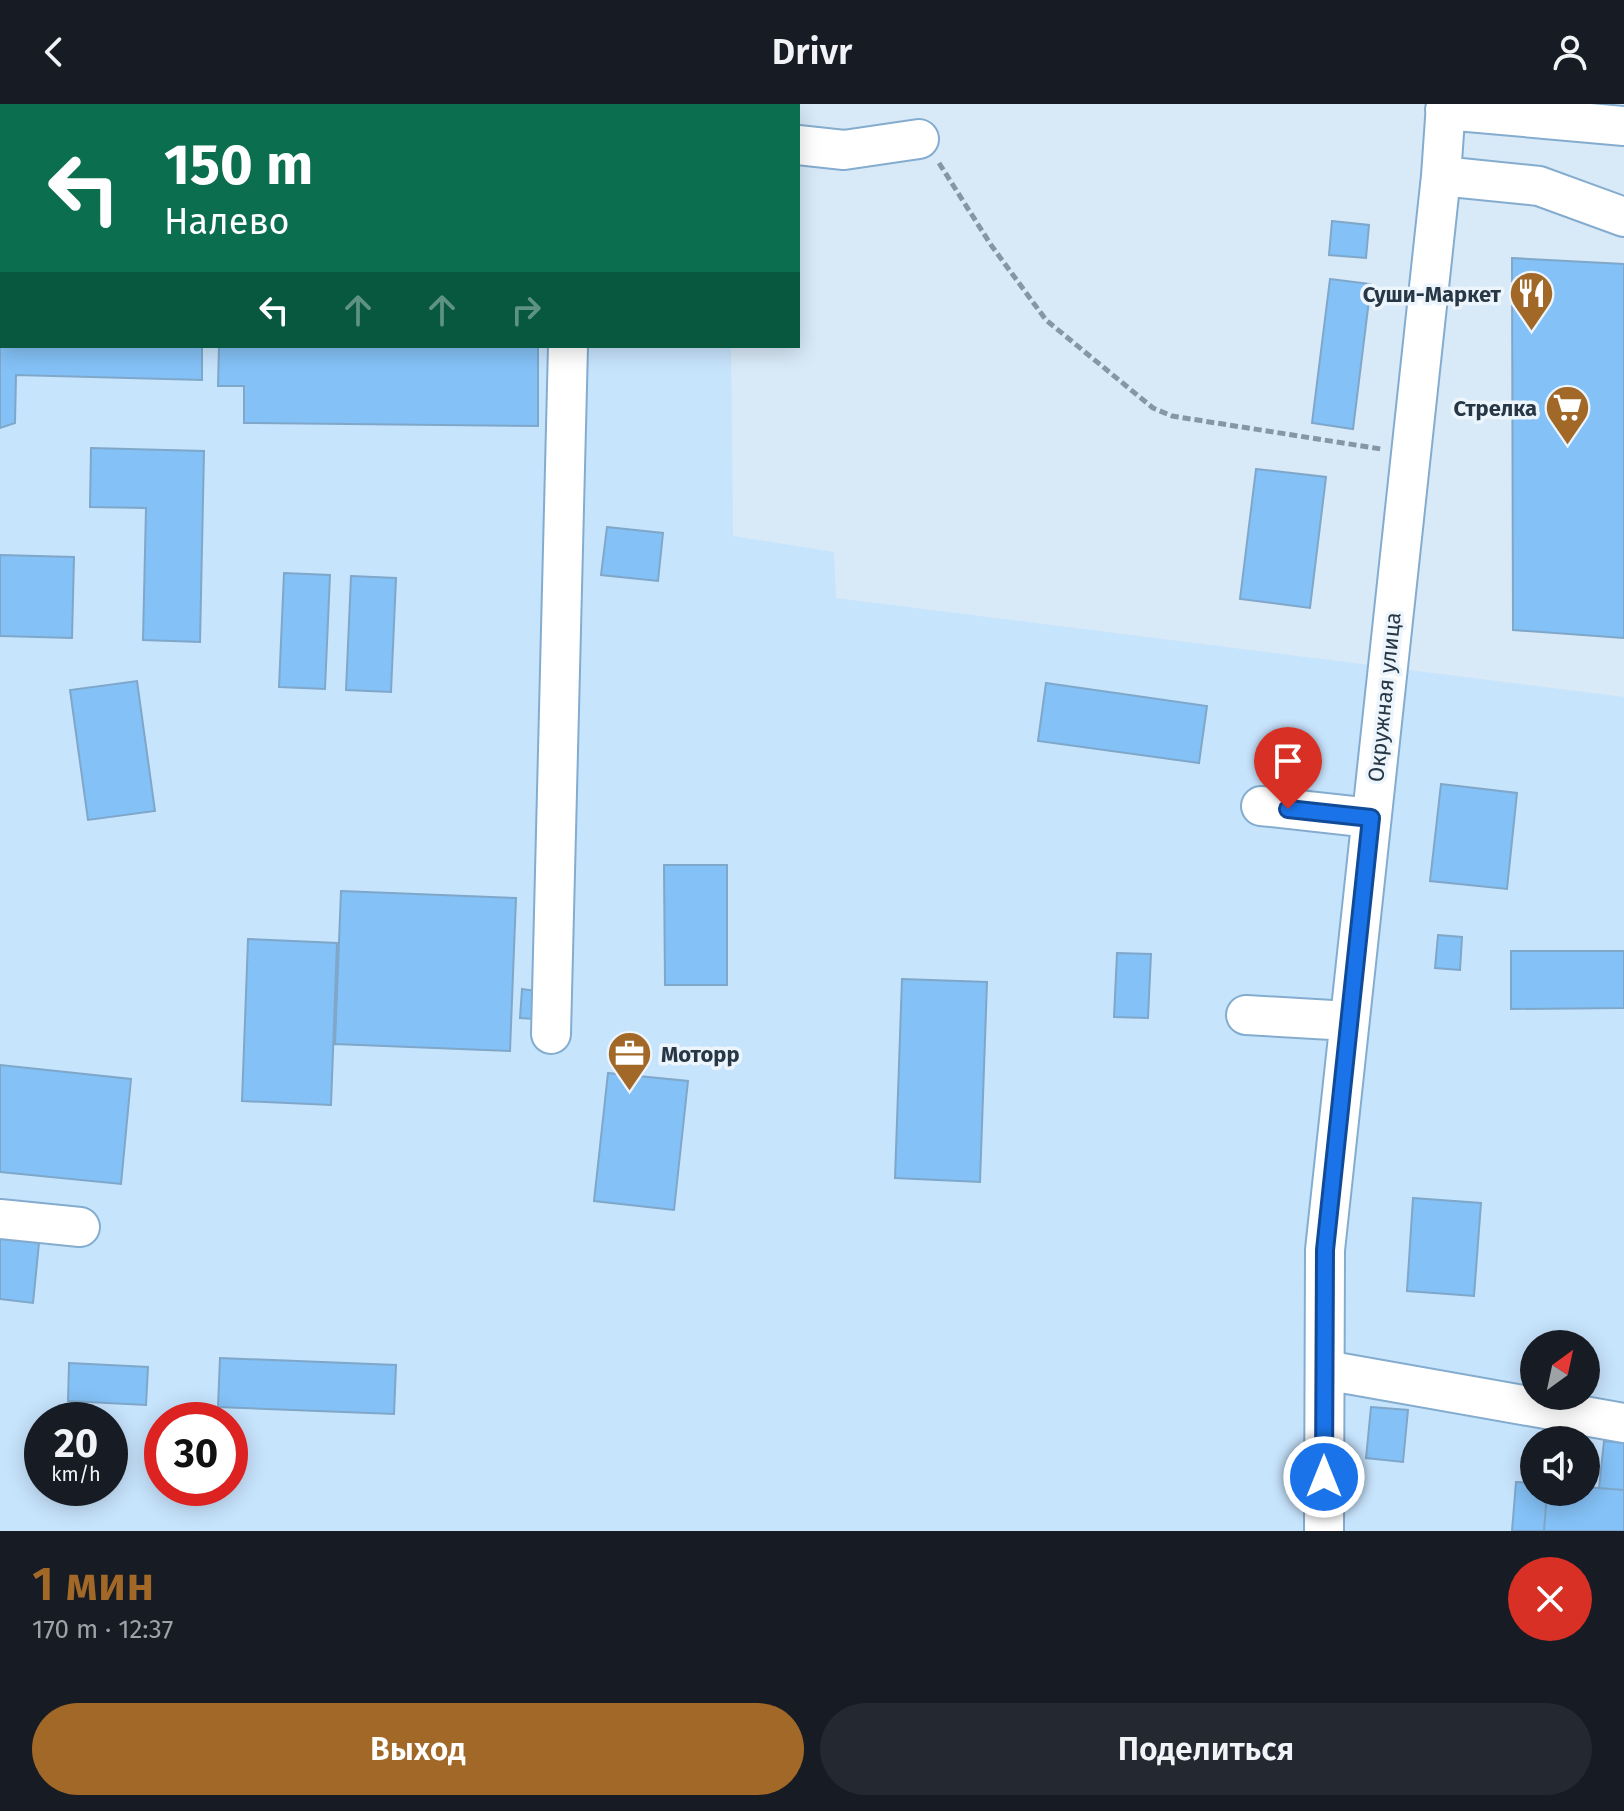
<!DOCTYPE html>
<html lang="ru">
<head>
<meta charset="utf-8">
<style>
  :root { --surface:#171b24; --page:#242831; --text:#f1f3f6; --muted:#9ea1a6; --accent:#a26827 }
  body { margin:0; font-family:"Fira Sans",sans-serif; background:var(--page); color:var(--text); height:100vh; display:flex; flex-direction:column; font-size:30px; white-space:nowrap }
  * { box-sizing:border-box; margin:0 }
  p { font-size:26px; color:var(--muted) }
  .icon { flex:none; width:44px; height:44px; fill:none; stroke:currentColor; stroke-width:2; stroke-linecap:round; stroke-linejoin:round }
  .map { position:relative; height:1427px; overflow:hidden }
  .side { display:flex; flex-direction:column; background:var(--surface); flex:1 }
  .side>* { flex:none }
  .hud { position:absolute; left:0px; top:0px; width:800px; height:244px; box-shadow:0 4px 20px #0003; background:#0b6e4f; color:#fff; overflow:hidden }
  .needle { width:52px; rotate:33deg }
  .controls { position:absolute; left:1520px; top:1226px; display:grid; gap:16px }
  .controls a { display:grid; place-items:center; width:80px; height:80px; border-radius:50%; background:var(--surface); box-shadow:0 4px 20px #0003; font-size:40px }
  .speed { position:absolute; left:24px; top:1298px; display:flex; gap:16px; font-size:40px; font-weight:700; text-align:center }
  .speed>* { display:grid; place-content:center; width:104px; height:104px; border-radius:50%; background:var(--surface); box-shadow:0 4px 20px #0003; line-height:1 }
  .speed small { font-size:20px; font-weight:400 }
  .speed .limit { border:12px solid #d22; background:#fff; color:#111 }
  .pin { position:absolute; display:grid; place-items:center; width:68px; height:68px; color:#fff; margin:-82px -34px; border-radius:50% 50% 50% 0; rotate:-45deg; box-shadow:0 0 8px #0007 }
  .pin .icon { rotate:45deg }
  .me { position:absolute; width:88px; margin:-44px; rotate:0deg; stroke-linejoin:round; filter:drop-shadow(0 0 6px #0008) }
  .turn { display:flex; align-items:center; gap:28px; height:168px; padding:0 32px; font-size:36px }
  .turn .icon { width:104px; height:104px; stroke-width:2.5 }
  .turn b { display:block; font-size:56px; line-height:68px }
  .lanes { display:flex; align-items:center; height:76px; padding:0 32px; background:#0003; justify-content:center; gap:40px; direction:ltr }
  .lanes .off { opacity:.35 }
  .round { display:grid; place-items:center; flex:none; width:84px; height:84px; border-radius:42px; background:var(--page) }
  .head { display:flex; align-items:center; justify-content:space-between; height:136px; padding:0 32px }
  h1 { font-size:48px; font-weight:600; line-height:60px; color:var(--accent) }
  .cta { display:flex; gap:16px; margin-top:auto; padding:16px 32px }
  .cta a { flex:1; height:92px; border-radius:48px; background:var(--accent); color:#fff; font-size:32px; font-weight:600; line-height:92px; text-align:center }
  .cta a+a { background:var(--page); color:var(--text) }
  header { display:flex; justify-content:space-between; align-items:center; height:104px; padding:0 32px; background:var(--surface); font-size:36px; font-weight:600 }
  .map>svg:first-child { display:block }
</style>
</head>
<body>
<header><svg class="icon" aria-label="back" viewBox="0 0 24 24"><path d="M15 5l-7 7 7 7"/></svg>Drivr<svg class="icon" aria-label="person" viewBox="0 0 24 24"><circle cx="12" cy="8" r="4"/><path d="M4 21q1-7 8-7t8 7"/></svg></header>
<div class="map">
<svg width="1624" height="1427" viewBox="0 0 1624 1427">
  <rect width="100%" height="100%" fill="#d8e9f7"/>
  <!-- built -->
  <path fill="#c7e4fd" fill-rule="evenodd" d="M0 132 2 242H731L733 432 834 448 836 494 1624 593V1427H0ZM1534 1240H1586V1292H1534ZM42 1316H110V1384H42ZM162 1316H230V1384H162ZM1534 1336H1586V1388H1534Z"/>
  <!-- building -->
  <path fill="#84c1f6" stroke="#7fa7c9" stroke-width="2" d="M1332 117 1369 121 1366 154 1329 151Z
    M1512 154 1624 160V534L1513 526Z
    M1330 175 1371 180 1353 325 1312 319Z
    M0 181 2 242H202V276L16 271 15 319 0 324Z
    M219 242H538V322L244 319V282H218Z
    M91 344 204 347 200 538 143 536 146 404 90 403Z
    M1256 365 1326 373 1310 504 1240 495Z
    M607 423 663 429 658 477 601 471Z
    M0 451 74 453 72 534 0 532Z
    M284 469 330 471 325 585 279 583Z
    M351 472 396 474 391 588 346 586Z
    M137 577 155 707 88 716 70 586Z
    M1046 579 1207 602 1199 659 1038 637Z
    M1441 680 1517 689 1507 785 1430 777Z
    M664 761H727V881H665Z
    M341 787 516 794 510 947 335 940Z
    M1438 831 1462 833 1460 866 1435 864Z
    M248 835 337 839 331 1001 242 997Z
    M1511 847H1624V904L1511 905Z
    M1117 849 1151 850 1148 914 1114 913Z
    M902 875 987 878 980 1078 895 1074Z
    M522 885 537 887 534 915 520 914Z
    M0 961 131 975 121 1080 0 1068Z
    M608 969 688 977 674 1106 594 1097Z
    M1413 1094 1481 1099 1474 1192 1407 1187Z
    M0 1135 39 1139 33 1199 0 1195Z
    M220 1254 396 1261 394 1310 218 1303Z
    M69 1259 148 1263 146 1301 68 1297Z
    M1371 1303 1408 1306 1403 1358 1366 1354Z
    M1604 1337 1624 1339V1386L1599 1384Z
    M1516 1378 1534 1379V1388H1547L1544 1427H1512Z
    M1586 1383 1624 1386V1427H1544L1547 1388H1586Z"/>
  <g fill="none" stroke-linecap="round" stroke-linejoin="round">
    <defs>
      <path id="minor" d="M574 2V0
        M1445 6 1624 22
        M0 39H2
        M798 41 844 46 919 35
        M1441 72 1539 82 1624 113
        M1261 702 1371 714
        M1246 911 1349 917
        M551 930 568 242
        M0 1115 80 1123
        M1325 1266 1624 1319
        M1324 1427 1325 1146 1441 72 1446 0"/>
    </defs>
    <!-- minor casing -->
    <use href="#minor" stroke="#84acce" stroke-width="42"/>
    <!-- path -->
    <path stroke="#8596a4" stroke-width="5" stroke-dasharray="8 4" stroke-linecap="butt" d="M939 59 991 141 1046 216 1153 304 1172 312 1381 345"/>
    <!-- minor -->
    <use href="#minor" stroke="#fff" stroke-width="38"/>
  </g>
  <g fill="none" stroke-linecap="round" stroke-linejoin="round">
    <defs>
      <path id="route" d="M1288 705 1371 714 1325 1146 1324 1373"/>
    </defs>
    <!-- route casing -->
    <use href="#route" stroke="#114b97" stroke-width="20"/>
    <!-- route -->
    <use href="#route" stroke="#1a73e8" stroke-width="14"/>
  </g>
  <!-- icons -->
  <defs>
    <symbol id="restaurant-pin" viewBox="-11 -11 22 30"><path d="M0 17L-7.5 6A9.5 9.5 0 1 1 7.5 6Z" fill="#a26827" stroke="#edf5fc"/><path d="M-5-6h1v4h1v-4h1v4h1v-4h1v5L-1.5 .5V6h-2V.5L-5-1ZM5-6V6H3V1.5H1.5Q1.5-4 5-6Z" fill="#fff"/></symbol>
    <symbol id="supermarket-pin" viewBox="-11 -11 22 30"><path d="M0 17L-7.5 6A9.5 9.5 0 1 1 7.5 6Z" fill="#a26827" stroke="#edf5fc"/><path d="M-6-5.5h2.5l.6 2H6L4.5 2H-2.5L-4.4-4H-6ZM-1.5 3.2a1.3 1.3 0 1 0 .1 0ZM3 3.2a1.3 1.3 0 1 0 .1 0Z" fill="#fff"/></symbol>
    <symbol id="office-pin" viewBox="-11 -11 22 30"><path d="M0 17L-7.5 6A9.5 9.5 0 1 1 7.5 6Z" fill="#a26827" stroke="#edf5fc"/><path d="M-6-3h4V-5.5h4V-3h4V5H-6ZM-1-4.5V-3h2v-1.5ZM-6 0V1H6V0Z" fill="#fff"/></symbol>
  </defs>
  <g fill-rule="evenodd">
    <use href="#restaurant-pin" x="1506" y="164" width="51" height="69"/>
    <use href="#supermarket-pin" x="1542" y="278" width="51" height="69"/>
    <use href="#office-pin" x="604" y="924" width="51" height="69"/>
  </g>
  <g text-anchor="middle" stroke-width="7" stroke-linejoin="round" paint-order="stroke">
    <!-- poi labels -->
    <g font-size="22" font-weight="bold" fill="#273746" stroke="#edf5fc" text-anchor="end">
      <text x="1501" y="198">Суши-Маркет</text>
      <text x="1537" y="312">Стрелка</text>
      <text x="661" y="958" text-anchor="start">Моторр</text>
    </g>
    <!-- street labels -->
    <g font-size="22" fill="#273746" stroke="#edf5fc">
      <text transform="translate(1384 593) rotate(-84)" y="8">Окружная улица</text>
    </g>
  </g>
</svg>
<div class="controls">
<a><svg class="needle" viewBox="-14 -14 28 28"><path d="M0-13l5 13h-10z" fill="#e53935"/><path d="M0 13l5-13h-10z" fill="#9ea1a6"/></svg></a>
<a><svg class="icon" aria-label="sound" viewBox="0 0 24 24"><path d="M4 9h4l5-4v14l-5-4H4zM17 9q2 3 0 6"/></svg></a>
</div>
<div class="speed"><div>20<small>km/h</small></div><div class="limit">30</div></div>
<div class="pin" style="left:1288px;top:705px;background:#d93025"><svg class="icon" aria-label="arrive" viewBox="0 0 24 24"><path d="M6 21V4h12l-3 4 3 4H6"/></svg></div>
<svg class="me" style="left:1324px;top:1373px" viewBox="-20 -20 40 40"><circle r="17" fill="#1a73e8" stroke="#fff" stroke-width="3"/><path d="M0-11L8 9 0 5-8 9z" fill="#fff"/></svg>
<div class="hud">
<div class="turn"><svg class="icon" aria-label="left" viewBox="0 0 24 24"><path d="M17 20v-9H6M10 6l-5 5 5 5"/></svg><div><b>150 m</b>Налево</div></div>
<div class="lanes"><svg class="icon" aria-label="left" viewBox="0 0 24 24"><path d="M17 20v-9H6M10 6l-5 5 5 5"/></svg><svg class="icon off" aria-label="ahead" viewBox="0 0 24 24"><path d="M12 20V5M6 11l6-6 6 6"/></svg><svg class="icon off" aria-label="ahead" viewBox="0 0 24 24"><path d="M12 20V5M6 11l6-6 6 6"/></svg><svg class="icon off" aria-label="right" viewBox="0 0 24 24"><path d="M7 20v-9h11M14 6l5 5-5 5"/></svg></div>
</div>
</div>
<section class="side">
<div class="head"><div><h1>1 мин</h1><p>170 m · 12:37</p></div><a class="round" style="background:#d93025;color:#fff"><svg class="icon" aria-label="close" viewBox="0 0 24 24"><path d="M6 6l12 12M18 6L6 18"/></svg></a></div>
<div class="cta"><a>Выход</a><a>Поделиться</a></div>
</section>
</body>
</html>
